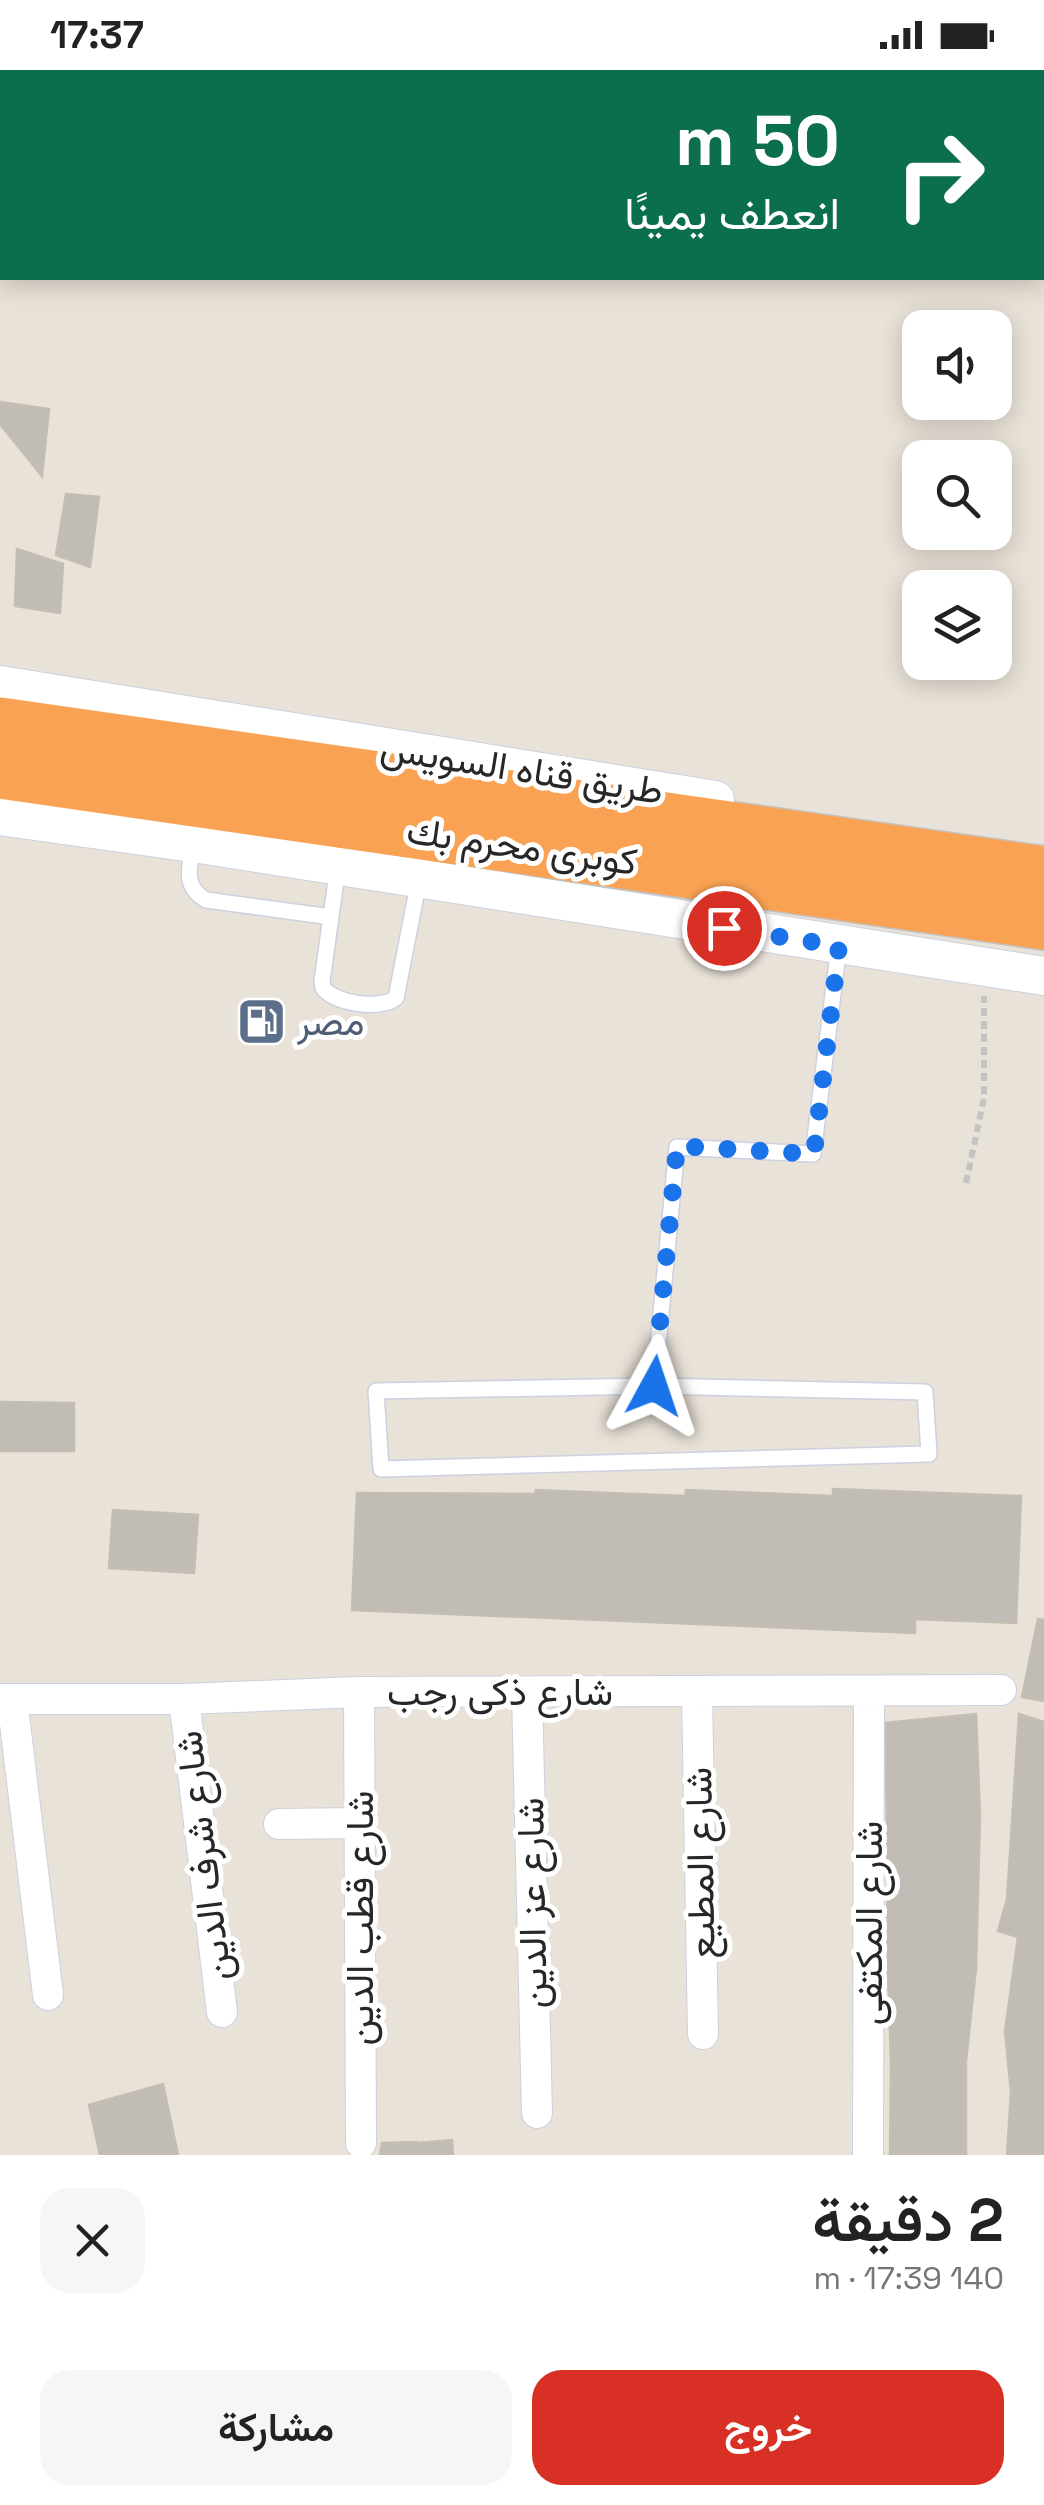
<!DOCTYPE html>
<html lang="ar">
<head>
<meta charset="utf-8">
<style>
  :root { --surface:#fff; --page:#f6f6f6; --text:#222; --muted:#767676; --accent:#d93025 }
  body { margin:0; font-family:"Space Grotesk",Vazirmatn,sans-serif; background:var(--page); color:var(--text); direction:rtl; height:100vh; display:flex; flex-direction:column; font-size:38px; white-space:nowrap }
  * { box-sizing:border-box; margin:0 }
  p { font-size:32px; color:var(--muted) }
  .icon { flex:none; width:55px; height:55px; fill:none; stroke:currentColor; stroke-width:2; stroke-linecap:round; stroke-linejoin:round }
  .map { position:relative; height:2085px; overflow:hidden; direction:ltr }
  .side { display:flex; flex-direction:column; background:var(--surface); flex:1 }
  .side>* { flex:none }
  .top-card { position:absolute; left:0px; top:0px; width:1045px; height:210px; box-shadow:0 5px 25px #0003; direction:rtl; background:#0b6e4f; color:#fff; overflow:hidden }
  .fabs { position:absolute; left:902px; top:240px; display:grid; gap:20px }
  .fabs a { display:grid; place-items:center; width:110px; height:110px; border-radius:20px; background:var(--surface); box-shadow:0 5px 25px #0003; font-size:50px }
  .pin { position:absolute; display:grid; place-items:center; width:85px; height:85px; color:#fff; margin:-42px; border:5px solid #fff; border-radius:50%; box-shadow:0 2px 10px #0007 }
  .me { position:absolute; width:110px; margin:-55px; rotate:5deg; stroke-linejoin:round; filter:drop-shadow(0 0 8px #0008) }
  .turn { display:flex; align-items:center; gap:35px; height:210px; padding:0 40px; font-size:45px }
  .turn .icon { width:130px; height:130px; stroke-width:2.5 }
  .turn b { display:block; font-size:70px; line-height:85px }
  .round { display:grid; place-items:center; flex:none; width:105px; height:105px; border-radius:30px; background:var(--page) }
  .headline { display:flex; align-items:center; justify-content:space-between; height:170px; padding:0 40px }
  h1 { font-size:60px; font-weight:600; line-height:75px }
  .primary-button { display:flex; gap:20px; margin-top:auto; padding:20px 40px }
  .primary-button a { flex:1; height:115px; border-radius:30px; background:var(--accent); color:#fff; font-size:40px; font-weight:600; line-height:115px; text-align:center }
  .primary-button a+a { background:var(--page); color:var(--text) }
  .status { display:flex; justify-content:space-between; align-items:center; height:70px; padding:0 50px; background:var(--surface); direction:ltr }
  .status svg { height:28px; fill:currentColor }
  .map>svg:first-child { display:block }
</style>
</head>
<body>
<div class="status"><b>17:37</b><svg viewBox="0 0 49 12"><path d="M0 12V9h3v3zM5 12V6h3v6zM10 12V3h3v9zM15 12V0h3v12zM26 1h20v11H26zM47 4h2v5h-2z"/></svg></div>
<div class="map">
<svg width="1044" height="2085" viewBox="0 0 1044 2085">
  <rect width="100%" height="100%" fill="#e9e2d8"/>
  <!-- building -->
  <path fill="#c1bcb5" stroke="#c4beb2" stroke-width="2.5" d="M0 332 49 339 42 406 0 354Z
    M66 424 99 427 90 497 56 485Z
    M17 479 63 494 60 543 15 536Z
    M0 1332 74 1333V1381H0Z
    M833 1419 1021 1426 1016 1553 915 1549V1563L352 1540 357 1423 535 1424 536 1420 685 1426 686 1420 833 1426Z
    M113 1440 198 1445 194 1503 109 1498Z
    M1038 1549 1044 1550V1631L1022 1627Z
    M976 1644 980 1746 887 1749 885 1653Z
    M1019 1644 1044 1652V1833L1007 1829Z
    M980 1746 976 1898H888L887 1749Z
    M1007 1829 1044 1833V1964L1005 1961 1018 1867 998 1861Z
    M888 1898H976L966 1991 891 1994Z
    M1005 1961 1044 1964V2028L1011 2022Z
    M966 1991V2085H890L891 1994Z
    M163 2014 178 2085H100L89 2035Z
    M1011 2022 1044 2028V2085H1007Z
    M452 2070 453 2085H420L419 2073Z
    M417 2072 419 2085H380L382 2073Z"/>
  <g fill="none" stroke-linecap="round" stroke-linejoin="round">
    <defs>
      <path id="service" d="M193 773C190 797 182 816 206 830L331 847
        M338 796 322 911 323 918C336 934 379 940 396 928L419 810
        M654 1316 925 1322 929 1384 381 1399 376 1321 654 1316 677 1077 813 1084 839 876"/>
      <path id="minor" d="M697 1621 703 1964
        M359 1622 361 2073
        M527 1622 537 2043
        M0 1629H184L359 1622 1001 1620
        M12 1629 48 1925
        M184 1629 222 1942
        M279 1754 359 1753
        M868 2085 869 1621"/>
      <path id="tertiary" d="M74 2 76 0
        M0 145 2 140
        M0 615 715 730
        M0 746 193 773 1044 906"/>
      <path id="motorway" d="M0 655 1044 804
        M0 701 1044 852"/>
    </defs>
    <!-- service casing -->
    <use href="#service" stroke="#cdd0e0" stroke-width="18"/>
    <!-- minor casing -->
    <use href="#minor" stroke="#cdd0e0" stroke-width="32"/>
    <!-- tertiary casing -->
    <use href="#tertiary" stroke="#cdd0e0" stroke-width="40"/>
    <!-- motorway casing -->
    <use href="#motorway" stroke="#c3c3c3" stroke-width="58"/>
    <!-- path -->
    <path stroke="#c3c3c3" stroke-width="6" stroke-dasharray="8 5" stroke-linecap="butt" d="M966 1113 984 1028V926"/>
    <!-- service -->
    <use href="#service" stroke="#fff" stroke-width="15"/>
    <!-- minor -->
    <use href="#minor" stroke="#fff" stroke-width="30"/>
    <!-- tertiary -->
    <use href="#tertiary" stroke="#fff" stroke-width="38"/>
    <!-- motorway -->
    <use href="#motorway" stroke="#f9a253" stroke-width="55"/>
  </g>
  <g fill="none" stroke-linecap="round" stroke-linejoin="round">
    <!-- route -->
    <path stroke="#1a73e8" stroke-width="18" stroke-dasharray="0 32.4" d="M654 1316 677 1076 814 1084 839 876 724 858"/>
  </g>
  <!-- icons -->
  <defs>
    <symbol id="fuel-square" viewBox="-11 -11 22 22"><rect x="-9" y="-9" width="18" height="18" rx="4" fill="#5c6f8a" stroke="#fff"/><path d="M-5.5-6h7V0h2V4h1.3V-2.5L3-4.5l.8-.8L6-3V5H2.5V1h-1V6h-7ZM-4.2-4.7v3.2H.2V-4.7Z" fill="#fff"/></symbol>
  </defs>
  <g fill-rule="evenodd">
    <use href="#fuel-square" x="234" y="924" width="55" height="55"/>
  </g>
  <g text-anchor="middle" stroke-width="10" stroke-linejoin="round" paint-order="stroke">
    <!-- street labels -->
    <g font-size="38" fill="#272727" stroke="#fff">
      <text transform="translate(522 699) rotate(9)" y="13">طريق قناه السويس</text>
      <text transform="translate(522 776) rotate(8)" y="13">كوبرى محرم بك</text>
      <text x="500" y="1635">شارع ذكى رجب</text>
      <text transform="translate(203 1786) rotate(-97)" y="13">شارع شرف الدين</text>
      <text transform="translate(700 1793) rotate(-91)" y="13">شارع المطيع</text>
      <text transform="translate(532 1833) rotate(-91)" y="13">شارع عز الدين</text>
      <text transform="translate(360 1848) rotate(-90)" y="13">شارع قطب الدين</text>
      <text transform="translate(869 1853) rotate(-90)" y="13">شارع المكتفى</text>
    </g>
    <!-- service labels -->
    <g font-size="38" fill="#4e5e75" stroke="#fff" text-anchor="start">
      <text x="297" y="965">مصر</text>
    </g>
  </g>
</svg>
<div class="fabs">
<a><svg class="icon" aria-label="sound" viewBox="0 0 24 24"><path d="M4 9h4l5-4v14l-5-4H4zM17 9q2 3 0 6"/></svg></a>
<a><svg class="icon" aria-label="search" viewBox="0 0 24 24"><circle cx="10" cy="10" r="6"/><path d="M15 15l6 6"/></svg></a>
<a><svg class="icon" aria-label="layers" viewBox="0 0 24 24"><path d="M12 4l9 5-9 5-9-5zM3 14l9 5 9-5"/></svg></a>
</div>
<div class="pin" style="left:724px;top:858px;background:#d93025"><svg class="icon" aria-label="arrive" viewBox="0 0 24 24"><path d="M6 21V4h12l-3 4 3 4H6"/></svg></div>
<svg class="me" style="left:654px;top:1316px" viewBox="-20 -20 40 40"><path d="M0-17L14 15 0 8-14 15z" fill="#1a73e8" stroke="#fff" stroke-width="4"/></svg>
<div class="top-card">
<div class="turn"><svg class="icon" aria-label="right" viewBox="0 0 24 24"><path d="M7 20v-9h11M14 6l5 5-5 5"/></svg><div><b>50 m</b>انعطف يمينًا</div></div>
</div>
</div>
<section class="side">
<div class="headline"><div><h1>2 دقيقة</h1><p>140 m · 17:39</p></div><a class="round"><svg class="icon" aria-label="close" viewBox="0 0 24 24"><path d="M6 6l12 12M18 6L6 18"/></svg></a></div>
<div class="primary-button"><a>خروج</a><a>مشاركة</a></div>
</section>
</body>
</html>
